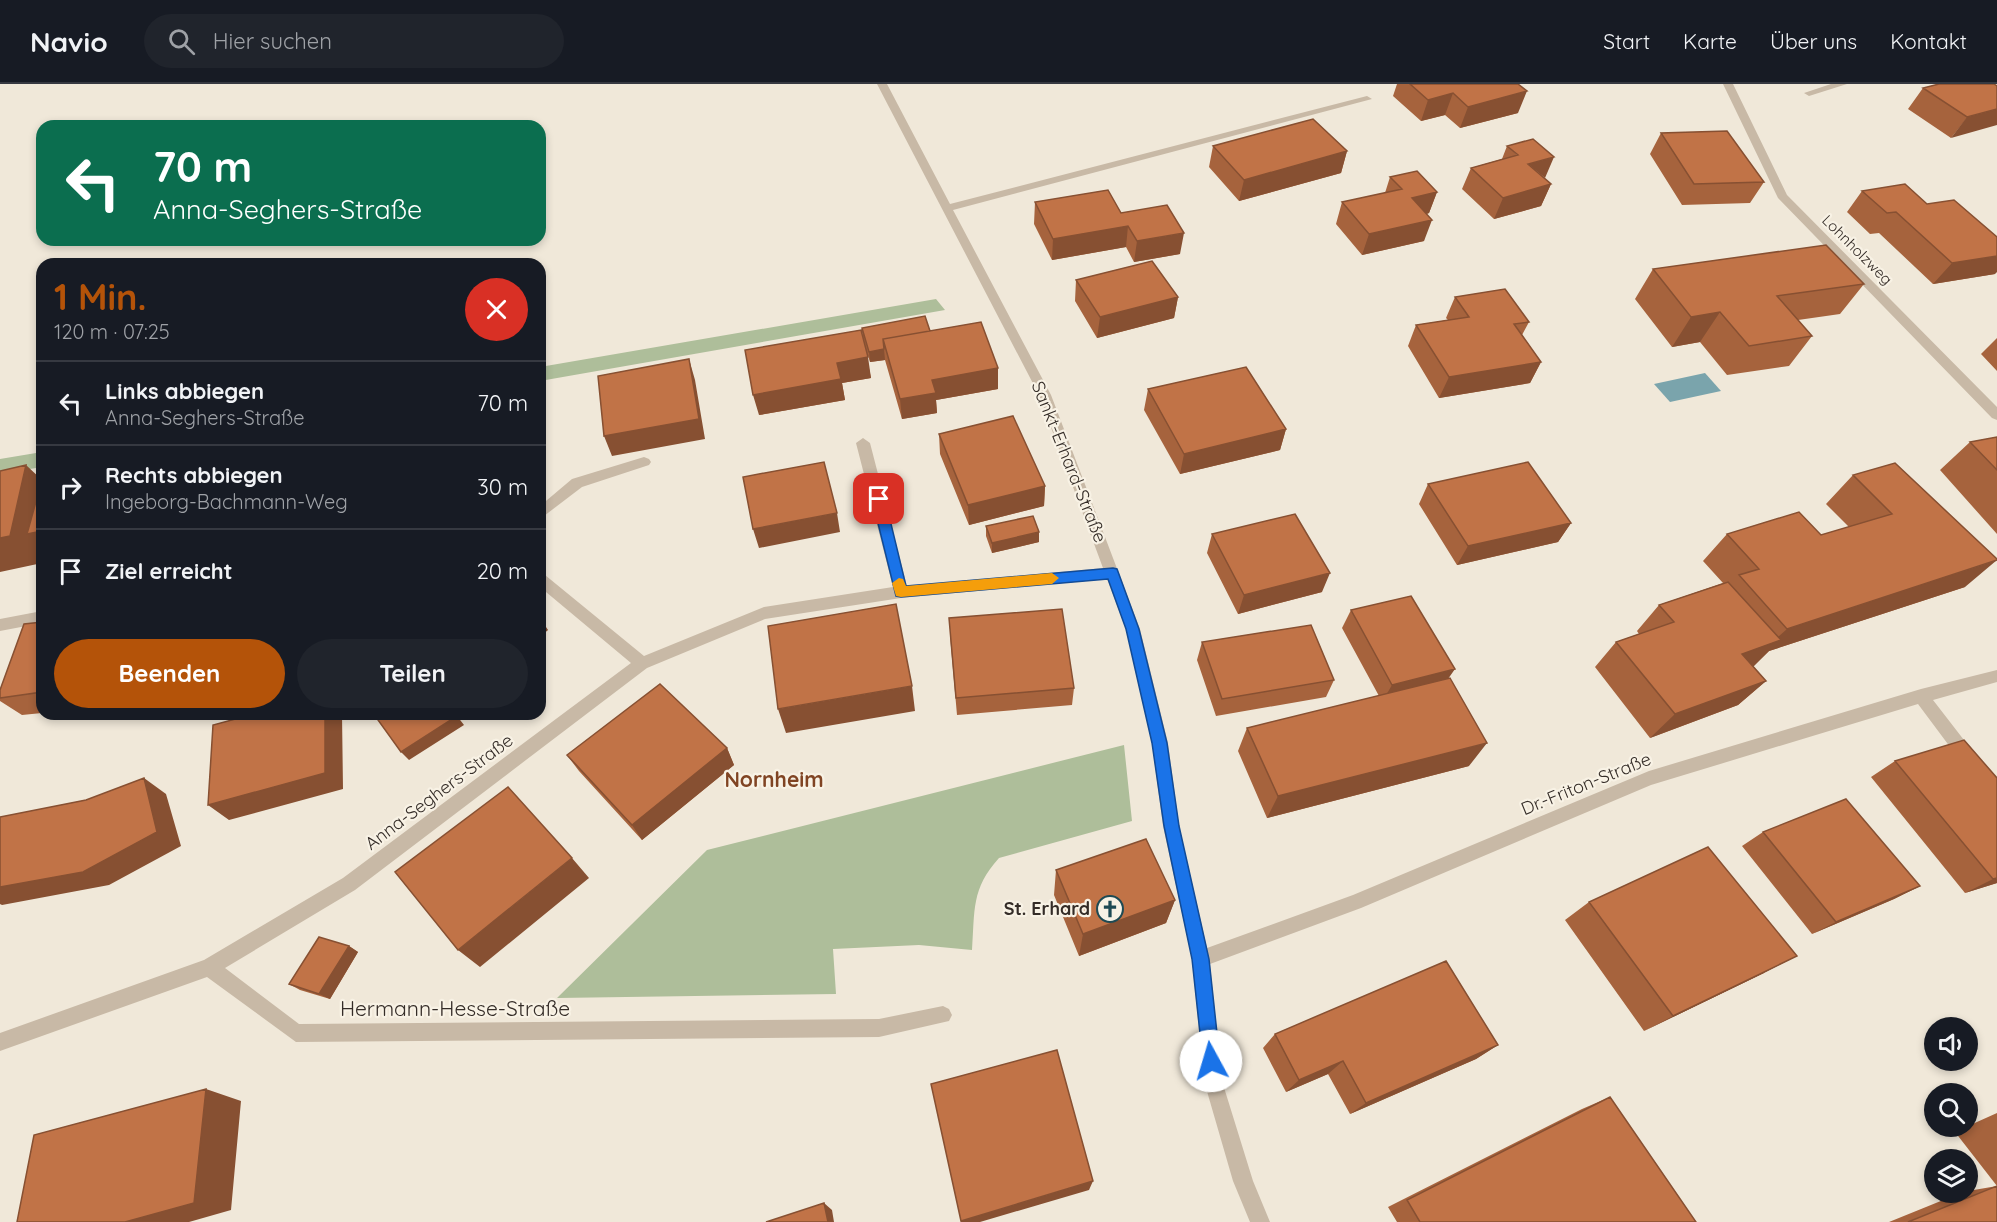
<!DOCTYPE html>
<html lang="de">
<head>
<meta charset="utf-8">
<style>
  :root { --surface:#171b24; --page:#20242c; --text:#f1f3f6; --muted:#9ea1a6; --line:#363941; --accent:#b45309 }
  body { margin:0; font-family:Quicksand,sans-serif; background:var(--page); color:var(--text); height:100vh; display:flex; flex-direction:column; font-size:22px; white-space:nowrap }
  * { box-sizing:border-box; margin:0 }
  p { font-size:20px; color:var(--muted) }
  .icon { flex:none; width:33px; height:33px; fill:none; stroke:currentColor; stroke-width:2; stroke-linecap:round; stroke-linejoin:round }
  .map { position:relative; flex:1; overflow:hidden }
  .sheet { position:absolute; left:36px; top:174px; width:510px; height:462px; display:flex; flex-direction:column; background:var(--surface); border-radius:18px; box-shadow:0 3px 9px #0003 }
  .sheet>* { flex:none }
  .top-card { position:absolute; left:36px; top:36px; width:510px; height:126px; border-radius:18px; box-shadow:0 3px 9px #0003; background:#0b6e4f; color:#fff; overflow:hidden }
  .tools { position:absolute; left:1924px; top:933px; display:grid; gap:12px }
  .tools a { display:grid; place-items:center; width:54px; height:54px; border-radius:50%; background:var(--surface); box-shadow:0 3px 9px #0003; font-size:30px }
  .pin { position:absolute; display:grid; place-items:center; width:51px; height:51px; color:#fff; margin:-26px; border-radius:12px; box-shadow:0 3px 9px #0006 }
  .me { position:absolute; width:66px; margin:-33px; rotate:354deg; stroke-linejoin:round; filter:drop-shadow(0 0 4px #0008) }
  .turn { display:flex; align-items:center; gap:21px; height:126px; padding:0 18px; font-size:27px }
  .turn .icon { width:78px; height:78px; stroke-width:2.5 }
  .turn b { display:block; font-size:42px; line-height:51px }
  .round { display:grid; place-items:center; flex:none; width:63px; height:63px; border-radius:32px; background:var(--page) }
  .overview { display:flex; align-items:center; justify-content:space-between; height:102px; padding:0 18px }
  h1 { font-size:36px; font-weight:700; line-height:45px; color:var(--accent) }
  .button { display:flex; gap:12px; margin-top:auto; padding:12px 18px }
  .button a { flex:1; height:69px; border-radius:36px; background:var(--accent); color:#fff; font-size:24px; font-weight:700; line-height:69px; text-align:center }
  .button a+a { background:var(--page); color:var(--text) }
  ul { padding:0; list-style:none }
  li { display:flex; align-items:center; gap:18px; height:84px; padding:0 18px; border-top:2px solid var(--line) }
  li div { flex:1 }
  li b { display:block; font-size:22px }
  li em { font-style:normal }
  header { display:flex; align-items:center; gap:36px; box-sizing:border-box; height:84px; padding:0 30px; background:var(--surface); border-bottom:2px solid var(--line) }
  header strong { font-size:28px }
  nav { display:flex; gap:33px; margin-inline-start:auto; font-size:21px }
  .search { width:420px; height:54px; background:var(--page); display:flex; align-items:center; gap:15px; box-sizing:border-box; padding:0 21px; border-radius:33px; color:var(--muted); font-size:22px }
  .map>svg:first-child { display:block }
</style>
</head>
<body>
<header>
<strong>Navio</strong>
<div class="search"><svg class="icon" aria-label="search" viewBox="0 0 24 24"><circle cx="10" cy="10" r="6"/><path d="M15 15l6 6"/></svg>Hier suchen</div>
<nav><a>Start</a><a>Karte</a><a>Über uns</a><a>Kontakt</a></nav>
</header>
<div class="map">
<svg width="1997" height="1138" viewBox="0 0 1997 1138">
  <rect width="100%" height="100%" fill="#f0e8d9"/>
  <!-- green -->
  <path fill="#aebe9a" d="M936 215 945 226 540 297V283Z
    M42 368V383L0 390V375Z
    M1124 661 1132 737 999 774C971 805 975 826 972 866L919 861 833 865 836 910 557 914 707 766Z"/>
  <!-- water -->
  <path fill="#7aa4ac" d="M1705 289 1721 307 1670 318 1654 300Z"/>
  <g fill="none" stroke-linecap="round" stroke-linejoin="round">
    <!-- minor -->
    <path fill="#c8b9a6" fill-rule="evenodd" d="M877 0H887L950 120 1367 12 1372 15 953 126 1051 311 1140 545 1168 659 1179 742 1207 864 1353 811 1649 687 1921 605 1997 586V598L1933 616 1974 669 1976 674 1974 679 1968 681 1962 679 1918 620 1651 701 1361 824 1210 880 1222 997 1253 1097 1270 1138H1250L1233 1097 1204 997 1192 875 1163 742 1152 659 1126 545 1107 495 901 514 765 535 647 584 355 806 225 884 299 940 879 935 943 922 949 925 952 931 949 937 879 953 296 958 207 893 0 967V949L204 876 343 794 631 579 540 503V489L545 491 644 572 764 523 893 503 856 359 863 354 870 359 907 502 1103 484 1039 311Z
      M1723 0H1733L1787 111 1997 323V336L1992 334 1778 114Z
      M1831 0H1847L1809 12 1804 9Z
      M644 373 649 375 651 378 649 381 582 403 540 435V422L572 395Z
      M42 527V539L0 547V535Z"/>
  </g>
  <!-- wall -->
  <path fill="#a6633d" d="M1397 0H1518V29L1460 44 1445 31 1421 37 1393 12Z
    M1994 0 1951 54 1908 25 1923 4Z
    M1661 49 1764 98 1750 119 1682 121 1650 70Z
    M1213 62 1347 67 1341 89 1239 117 1209 83Z
    M1507 62 1551 100 1541 122 1494 135 1462 105 1471 84 1502 75Z
    M1390 93 1437 108 1429 129 1427 130 1424 157 1362 171 1336 140 1342 118 1385 109Z
    M1862 107 1927 120 1995 190 1933 200 1879 149 1870 150 1847 128Z
    M1035 118 1121 129 1180 170 1134 178 1126 163 1052 176 1034 140Z
    M1653 185 1864 200 1840 230 1798 236 1812 252 1789 282 1727 291 1700 258 1672 263 1635 215Z
    M1076 196 1178 213 1174 234 1097 254 1075 217Z
    M1455 213 1529 238 1522 251 1541 278 1530 299 1439 314 1408 262 1416 241 1448 236 1446 234Z
    M862 244 930 247 998 284V305L936 316 937 329 902 335 885 276 870 278 863 256 871 294 842 299 845 316 759 331 863 254Z
    M1997 254V287L1981 270Z
    M1148 305 1286 345 1280 366 1180 390 1144 326Z
    M939 350 1045 402 1044 422 969 441 940 370Z
    M1997 353V450L1940 386 1970 358Z
    M1853 391 1965 503 1769 567 1753 582 1766 597 1738 621 1650 654 1595 583 1616 558 1639 550 1637 547 1659 521 1723 499 1703 477 1727 450 1821 451 1849 443 1826 420Z
    M1428 400 1571 439 1558 458 1457 481 1419 420Z
    M986 442 1039 458 992 469 986 452Z
    M1212 450 1322 508 1238 530 1207 469Z
    M1351 526 1448 595 1469 682 1267 734 1238 667 1247 644 1379 612 1342 544Z
    M42 538V629L22 631 0 617V606Z
    M950 552 1074 604 1072 621 957 631Z
    M1202 558 1334 596 1326 613 1216 632 1197 576Z
    M727 664 734 681 642 756 579 687 567 671Z
    M1895 677 1997 799 1965 809 1871 693Z
    M1763 748 1920 802 1894 815 1812 850 1742 762Z
    M1056 786 1175 816 1166 839 1079 872 1054 811Z
    M1589 818 1764 889 1644 947 1565 836Z
    M349 862 358 868 330 915 300 906 289 900Z
    M1275 950 1498 961 1476 975 1350 1030 1328 990 1286 1008 1263 964Z
    M1610 1013 1696 1138H1397L1388 1123 1582 1025Z
    M1997 1029V1138H1889L1963 1108H1968V1107L1997 1102 1955 1048 1968 1042Z"/>
  <!-- shaded-wall -->
  <path fill="#875032" d="M1527 7 1518 29 1460 44 1468 23Z
    M1453 9 1445 31 1421 37 1428 16Z
    M1997 25V41L1951 54 1967 33Z
    M1347 67 1341 89 1239 117 1244 96Z
    M1554 73 1545 94 1528 80Z
    M1551 100 1541 122 1494 135 1503 114Z
    M1437 108 1429 129 1405 135 1412 114Z
    M1432 136 1424 157 1362 171 1369 150Z
    M1128 142 1126 163 1052 176 1053 155Z
    M1184 149 1180 170 1134 178 1137 157Z
    M1997 172V188L1995 190 1933 200 1952 179Z
    M1178 213 1174 234 1097 254 1100 233Z
    M1720 228 1700 258 1672 263 1691 233Z
    M884 265 885 276 870 278 869 268Z
    M868 273 871 294 842 299 845 316 759 331 753 311 837 279Z
    M689 275 695 296 705 355 612 372 604 352Z
    M1541 278 1530 299 1439 314 1449 293Z
    M998 284V305L936 316 937 329 902 335 900 315 932 296Z
    M1286 345 1280 366 1180 390 1184 370Z
    M26 381 42 396V479L0 488V454Z
    M1045 402 1044 422 969 441 968 421Z
    M837 429 840 448 759 464 753 445Z
    M1571 439 1558 458 1457 481 1468 462Z
    M1039 448V458L992 469V459Z
    M1997 476 1965 503 1769 567 1754 582 1716 595 1742 570 1770 560 1787 545Z
    M1330 489 1322 508 1238 530 1244 511Z
    M540 534 548 546 540 553Z
    M1455 585 1443 602 1382 618 1392 601Z
    M1766 597 1738 621 1650 654 1675 630Z
    M912 602 915 627 786 649 778 625Z
    M325 630H342L343 705 229 736 208 721Z
    M457 632 464 641 409 676 401 668Z
    M1487 659 1469 682 1267 734 1278 712Z
    M727 664 734 681 642 756 632 741Z
    M144 694 166 710 181 762 109 801 2 821 0 820V803Z
    M572 774 589 794 480 883 458 866Z
    M1997 794V799L1965 809 1993 795Z
    M1920 802 1894 815 1812 850 1836 838Z
    M1175 816 1166 839 1079 872 1083 850Z
    M349 862 358 868 330 915 319 910Z
    M1797 872 1764 889 1644 947 1673 932Z
    M1498 961 1476 975 1350 1030 1366 1019Z
    M1343 977 1328 990 1286 1008 1299 996Z
    M206 1005 241 1017 231 1126 189 1138H125Z
    M1093 1097 1089 1106 980 1138H961V1137Z
    M824 1119 832 1126 834 1138H828Z"/>
  <!-- building -->
  <path fill="#c17347" stroke="#875032" stroke-width="1.5" d="M1410 0H1518L1527 7 1468 23 1453 9 1428 16Z
    M1939 0H1994L1997 2V25L1967 33 1923 4Z
    M1313 35 1347 67 1244 96 1213 62Z
    M1727 47 1764 98 1694 100 1661 49Z
    M1533 55 1554 73 1528 80 1551 100 1503 114 1471 84 1518 71 1507 62Z
    M1417 87 1437 108 1412 114 1432 136 1369 150 1342 118 1402 105 1390 93Z
    M1905 100 1927 120 1954 116 1997 153V172L1952 179 1896 128 1887 129 1862 107Z
    M1108 106 1121 129 1167 121 1184 149 1137 157 1128 142 1053 155 1035 118Z
    M1826 161 1864 200 1777 212 1812 252 1749 262 1720 228 1691 233 1653 185Z
    M1152 177 1178 213 1100 233 1076 196Z
    M1505 205 1529 238 1514 240 1541 278 1449 293 1416 241 1469 233 1455 213Z
    M925 232 930 247 883 255 884 265 869 268 862 244Z
    M981 238 998 284 932 296 936 309 900 315 883 255Z
    M861 246 868 273 837 279 841 295 753 311 745 266Z
    M689 275 699 335 604 352 598 292Z
    M1246 283 1286 345 1184 370 1148 305Z
    M1013 332 1045 402 968 421 939 350Z
    M1997 353V386L1970 358Z
    M824 378 837 429 753 445 743 393Z
    M1528 378 1571 439 1468 462 1428 400Z
    M1895 379 1997 475V476L1787 545 1739 491 1759 485 1727 450 1799 428 1821 451 1892 430 1853 391Z
    M26 381 10 452 0 454V387Z
    M42 396V447L27 450Z
    M1295 430 1330 489 1244 511 1212 450Z
    M1033 432 1039 448 992 459 986 442Z
    M1728 498 1781 556 1742 570 1766 597 1675 630 1616 558 1674 538 1659 521Z
    M1411 512 1455 585 1392 601 1351 526Z
    M896 520 912 602 778 625 768 542Z
    M1062 525 1074 604 956 614 949 534Z
    M42 538V608L0 614V606L24 540Z
    M1311 541 1334 596 1222 615 1202 558Z
    M1450 594 1487 659 1278 712 1247 644Z
    M660 600 727 664 632 741 567 671Z
    M254 630H325V689L208 721 213 641Z
    M387 630H455L457 632 401 668 378 636Z
    M1964 656 1997 694V794L1993 795 1895 677Z
    M144 694 157 748 83 788 0 803V733L86 716Z
    M508 703 572 774 458 866 395 788Z
    M1846 715 1920 802 1836 838 1763 748Z
    M1146 755 1175 816 1083 850 1056 786Z
    M1708 763 1797 872 1673 932 1589 818Z
    M319 853 349 862 319 910 289 900Z
    M1446 877 1498 961 1366 1019 1343 977 1299 996 1275 950Z
    M1057 966 1093 1097 961 1137 931 1000Z
    M206 1005 194 1119 125 1138H17L34 1051Z
    M1610 1013 1696 1138H1420L1407 1116Z
    M1997 1102V1138H1908Z
    M824 1119 828 1138H766Z"/>
  <!-- route -->
  <path fill="#1a73e8" stroke="#114b97" stroke-width="1.5" d="M879 411 885 415 906 502 1113 484 1117 485 1139 545 1167 659 1179 742 1209 875 1220 977 1217 983 1211 985 1205 983 1203 977 1192 875 1164 742 1152 659 1126 545 1108 495 901 513 896 512 872 415Z"/>
  <!-- slow -->
  <path fill="#f59e0b" d="M1052 489 1059 494 1052 500 901 513 896 512 892 499 899 494 903 495 906 502Z"/>
  <!-- icons -->
  <defs>
    <symbol id="church-ring" viewBox="-11 -11 22 22"><circle r="9.5" fill="#f8f2e5" stroke="#1e4a54" stroke-width="1.5"/><path d="M-1.2-6h2.4v3.5h3.3v2.4h-3.3V6h-2.4V-.1h-3.3v-2.4h3.3Z" fill="#1e4a54"/></symbol>
  </defs>
  <g fill-rule="evenodd">
    <use href="#church-ring" x="1095" y="810" width="30" height="30"/>
  </g>
  <g text-anchor="middle" stroke-width="4.5" stroke-linejoin="round" paint-order="stroke">
    <!-- far-street labels -->
    <g font-size="15" fill="#342c27" stroke="#f8f2e5">
      <text transform="translate(1857 166) rotate(45)" y="5">Lohnholzweg</text>
    </g>
    <!-- street labels -->
    <g font-size="18" fill="#342c27" stroke="#f8f2e5">
      <text transform="translate(1069 378) rotate(68)" y="6">Sankt-Erhard-Straße</text>
      <text transform="translate(1586 700) rotate(-22)" y="6">Dr.-Friton-Straße</text>
      <text transform="translate(439 708) rotate(-37)" y="6">Anna-Seghers-Straße</text>
    </g>
    <!-- poi labels -->
    <g font-size="18" font-weight="bold" fill="#342c27" stroke="#f8f2e5" text-anchor="end">
      <text x="1090" y="831">St. Erhard</text>
    </g>
    <!-- quarter labels -->
    <g font-size="21" font-weight="bold" fill="#804423" stroke="#f8f2e5">
      <text x="774" y="703">Nornheim</text>
    </g>
    <!-- near-street labels -->
    <g font-size="21" fill="#342c27" stroke="#f8f2e5">
      <text x="455" y="932">Hermann-Hesse-Straße</text>
    </g>
  </g>
</svg>
<div class="tools">
<a><svg class="icon" aria-label="sound" viewBox="0 0 24 24"><path d="M4 9h4l5-4v14l-5-4H4zM17 9q2 3 0 6"/></svg></a>
<a><svg class="icon" aria-label="search" viewBox="0 0 24 24"><circle cx="10" cy="10" r="6"/><path d="M15 15l6 6"/></svg></a>
<a><svg class="icon" aria-label="layers" viewBox="0 0 24 24"><path d="M12 4l9 5-9 5-9-5zM3 14l9 5 9-5"/></svg></a>
</div>
<div class="pin" style="left:879px;top:415px;background:#d93025"><svg class="icon" aria-label="arrive" viewBox="0 0 24 24"><path d="M6 21V4h12l-3 4 3 4H6"/></svg></div>
<svg class="me" style="left:1211px;top:977px" viewBox="-20 -20 40 40"><circle r="19" fill="#fff"/><path d="M0-13L10 11 0 6-10 11z" fill="#1a73e8"/></svg>
<div class="top-card">
<div class="turn"><svg class="icon" aria-label="left" viewBox="0 0 24 24"><path d="M17 20v-9H6M10 6l-5 5 5 5"/></svg><div><b>70 m</b>Anna-Seghers-Straße</div></div>
</div>
<section class="sheet">
<div class="overview"><div><h1>1 Min.</h1><p>120 m · 07:25</p></div><a class="round" style="background:#d93025;color:#fff"><svg class="icon" aria-label="close" viewBox="0 0 24 24"><path d="M6 6l12 12M18 6L6 18"/></svg></a></div>
<ul>
<li><svg class="icon" aria-label="left" viewBox="0 0 24 24"><path d="M17 20v-9H6M10 6l-5 5 5 5"/></svg><div><b>Links abbiegen</b><p>Anna-Seghers-Straße</p></div><em>70 m</em></li>
<li><svg class="icon" aria-label="right" viewBox="0 0 24 24"><path d="M7 20v-9h11M14 6l5 5-5 5"/></svg><div><b>Rechts abbiegen</b><p>Ingeborg-Bachmann-Weg</p></div><em>30 m</em></li>
<li><svg class="icon" aria-label="arrive" viewBox="0 0 24 24"><path d="M6 21V4h12l-3 4 3 4H6"/></svg><div><b>Ziel erreicht</b></div><em>20 m</em></li>
</ul>
<div class="button"><a>Beenden</a><a>Teilen</a></div>
</section>
</div>
</body>
</html>
